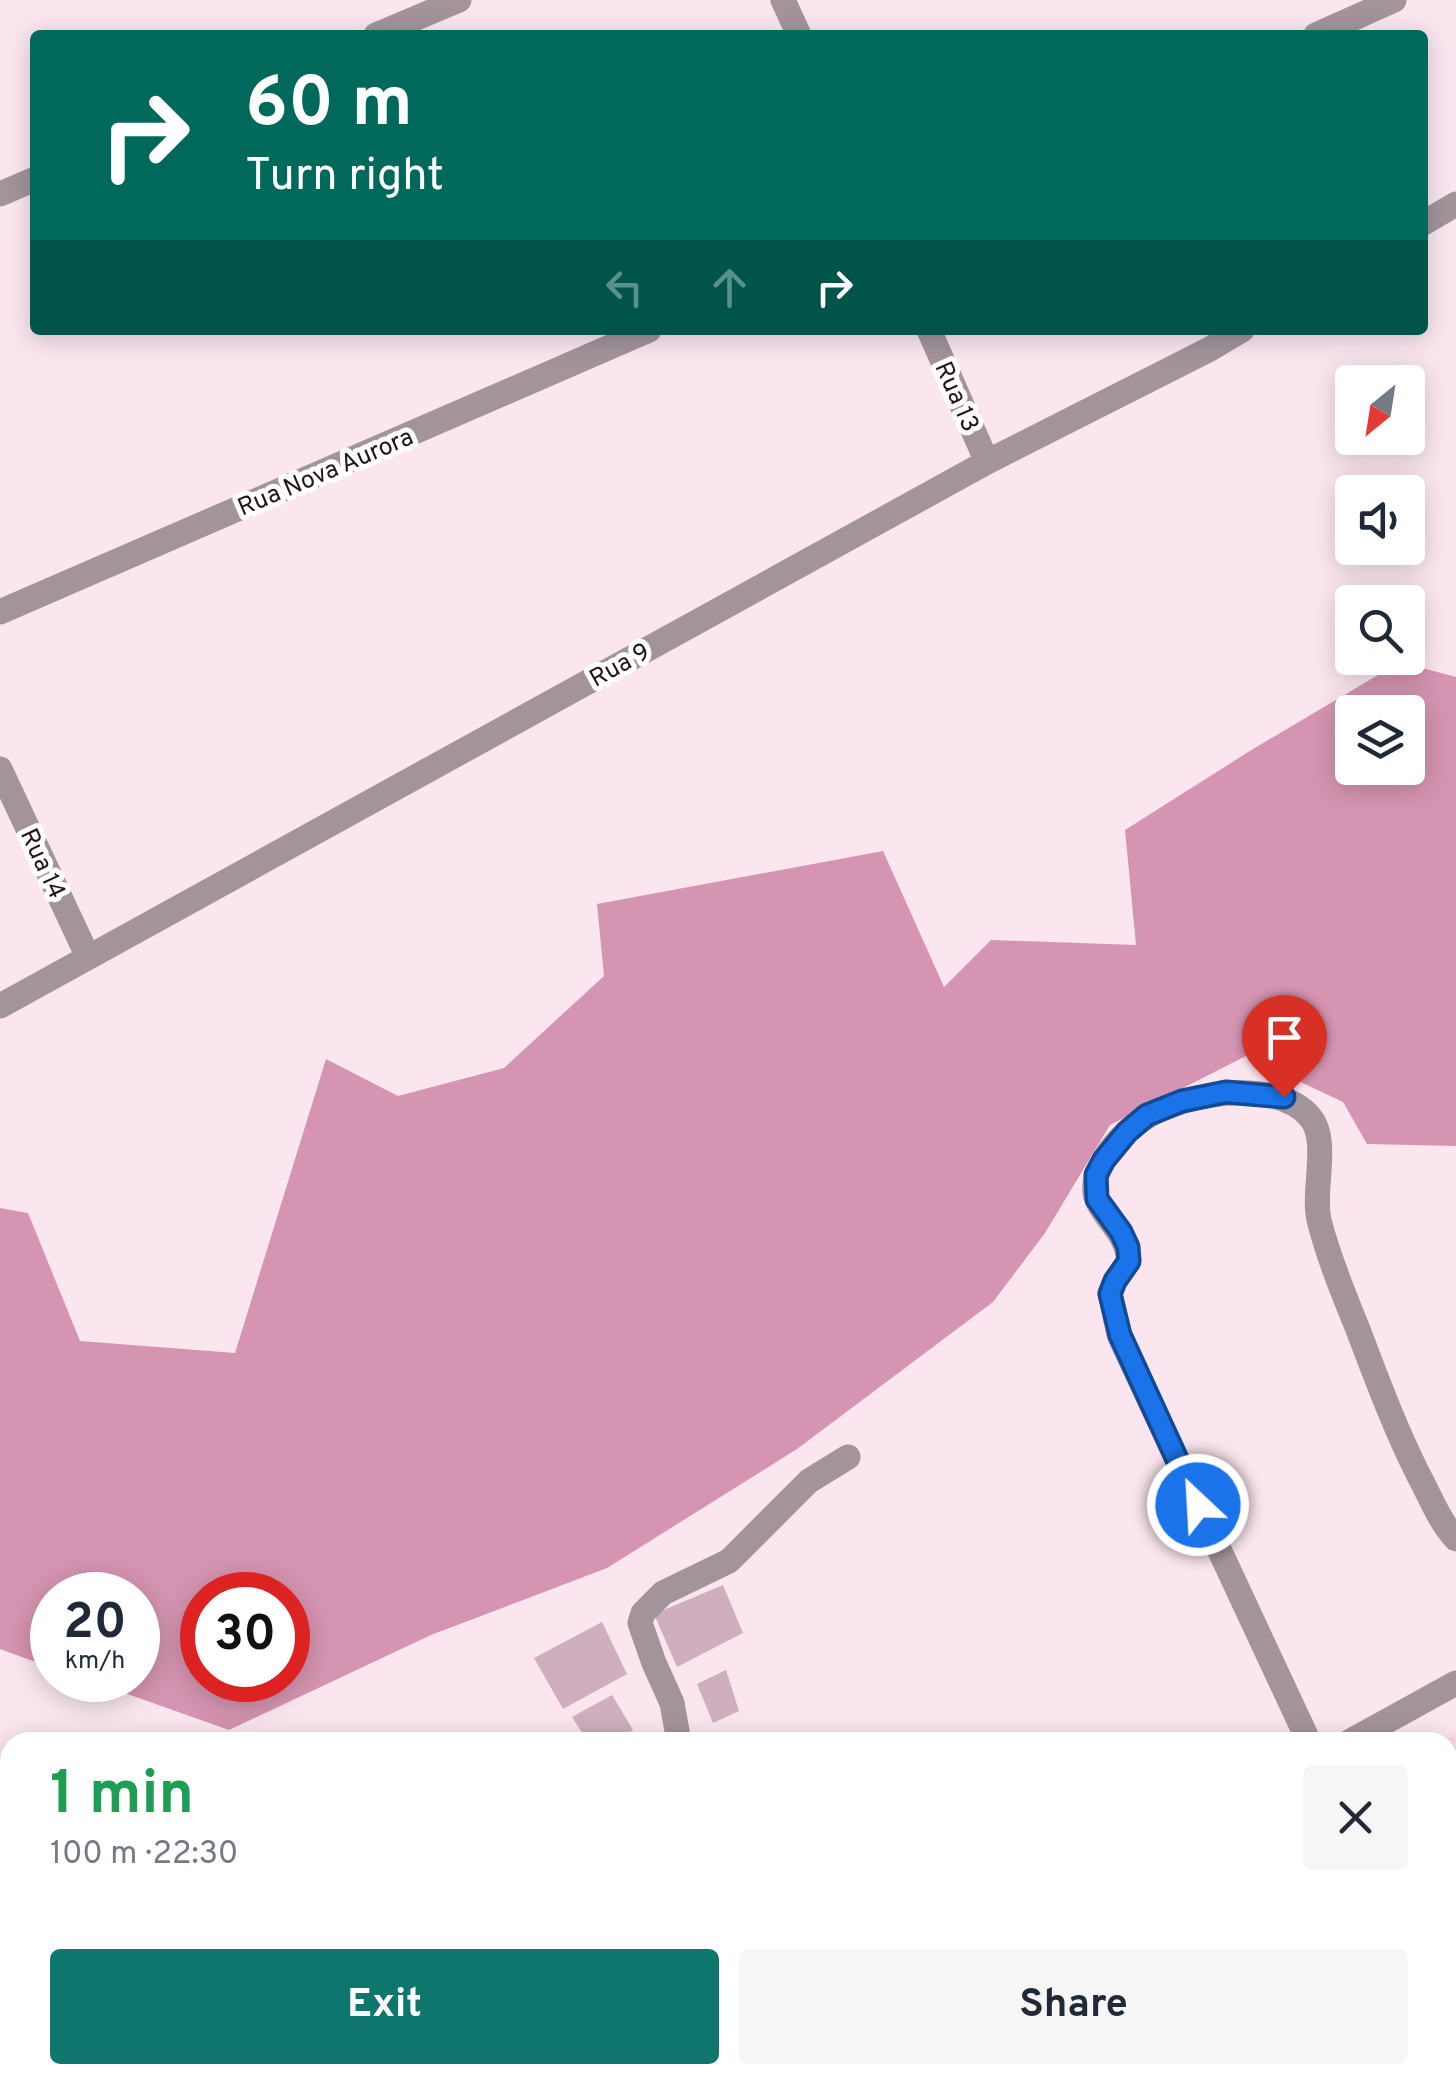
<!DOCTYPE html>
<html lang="en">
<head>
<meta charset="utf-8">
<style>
  :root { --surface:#fff; --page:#f6f6f7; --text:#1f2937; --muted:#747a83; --accent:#0f766e }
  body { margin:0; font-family:Overpass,sans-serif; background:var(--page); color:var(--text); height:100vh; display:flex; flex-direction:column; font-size:38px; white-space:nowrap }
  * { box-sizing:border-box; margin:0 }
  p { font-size:32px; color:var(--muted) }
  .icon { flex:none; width:55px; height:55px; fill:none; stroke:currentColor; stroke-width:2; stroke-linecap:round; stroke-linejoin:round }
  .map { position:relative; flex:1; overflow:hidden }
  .side { position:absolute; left:0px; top:1732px; width:1458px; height:352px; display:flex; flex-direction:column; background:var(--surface); border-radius:30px 30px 0 0; box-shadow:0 5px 25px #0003 }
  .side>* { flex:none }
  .guide { position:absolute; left:30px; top:30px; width:1398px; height:305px; border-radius:10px; box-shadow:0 5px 25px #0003; background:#00695c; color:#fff; overflow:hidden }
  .needle { width:65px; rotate:210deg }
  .tools { position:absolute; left:1335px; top:365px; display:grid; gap:20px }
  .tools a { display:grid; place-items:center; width:90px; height:90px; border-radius:10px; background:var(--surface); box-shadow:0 5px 25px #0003; font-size:50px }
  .speed { position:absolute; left:30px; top:1572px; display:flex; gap:20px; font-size:50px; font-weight:700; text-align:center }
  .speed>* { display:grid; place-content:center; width:130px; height:130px; border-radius:50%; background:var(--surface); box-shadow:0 5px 25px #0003; line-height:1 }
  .speed small { font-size:25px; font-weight:400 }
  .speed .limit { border:15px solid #d22; background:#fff; color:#111 }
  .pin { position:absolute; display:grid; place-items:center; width:85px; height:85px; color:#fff; margin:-102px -42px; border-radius:50% 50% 50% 0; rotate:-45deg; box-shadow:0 0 10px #0007 }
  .pin .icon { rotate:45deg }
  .me { position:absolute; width:110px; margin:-55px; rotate:335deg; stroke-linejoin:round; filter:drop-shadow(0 0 8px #0008) }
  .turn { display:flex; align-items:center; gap:35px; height:210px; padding:0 50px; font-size:45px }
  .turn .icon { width:130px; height:130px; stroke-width:2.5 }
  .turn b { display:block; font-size:70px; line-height:85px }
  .lanes { display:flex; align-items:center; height:95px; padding:0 50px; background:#0003; justify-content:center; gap:50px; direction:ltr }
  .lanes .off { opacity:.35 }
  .round { display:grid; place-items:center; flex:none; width:105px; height:105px; border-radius:10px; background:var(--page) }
  .headline { display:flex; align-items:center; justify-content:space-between; height:170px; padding:0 50px }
  h1 { font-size:60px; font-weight:700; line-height:75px; color:#1e9e55 }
  .button { display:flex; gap:20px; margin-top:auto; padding:20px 50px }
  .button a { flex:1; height:115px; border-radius:10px; background:var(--accent); color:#fff; font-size:40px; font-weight:700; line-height:115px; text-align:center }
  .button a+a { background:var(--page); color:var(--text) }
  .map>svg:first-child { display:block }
</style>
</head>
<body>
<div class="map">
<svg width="1456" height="2084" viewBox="0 0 1456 2084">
  <rect width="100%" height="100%" fill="#fbe6ef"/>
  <!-- built -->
  <path fill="#fbdae8" d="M1456 1734V1977L1448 1992V1742H1441Z
    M1202 2075H1400L1395 2084H1207Z"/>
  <!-- green -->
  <path fill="#fad1e3" d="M81 2075H381L386 2084H65Z"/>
  <!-- forest -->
  <path fill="#d594b1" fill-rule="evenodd" d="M1400 662 1456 677V1146L1367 1144 1343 1102 1246 1056 1110 1125 1045 1233 993 1302 797 1449 607 1568 431 1635 229 1730 88 1680H138V1595H52V1668L0 1649V1208L28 1213 80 1341 235 1353 326 1059 398 1096 504 1068 604 976 597 904 883 851 944 987 991 940 1136 945 1125 830 1253 749ZM1352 712H1408V768H1352ZM202 1595H288V1680H202Z"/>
  <!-- building -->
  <path fill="#cfafbd" d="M723 1585 743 1633 677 1667 654 1614Z
    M602 1622 627 1674 563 1709 534 1658Z
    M726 1670 739 1711 713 1723 697 1684Z
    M612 1695 633 1730 614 1742H588L572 1717Z"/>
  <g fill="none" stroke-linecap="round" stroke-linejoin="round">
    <!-- minor -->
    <path stroke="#a2949a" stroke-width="25" d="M783 0 799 35
      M376 35 459 0
      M1316 35 1394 0
      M0 194 35 179
      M1422 224 1456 204
      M929 330 987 462
      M0 612 649 330
      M0 769 88 957
      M0 1006 987 462 1210 349 1242 330
      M679 1742 672 1703 654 1663 640 1623 643 1613 663 1593 729 1561 809 1481 848 1457
      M1309 1742 1119 1335 1110 1293 1115 1281 1129 1261C1126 1233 1110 1225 1098 1202 1085 1175 1115 1141 1135 1125 1172 1094 1275 1075 1310 1117 1330 1140 1312 1190 1319 1220 1328 1256 1343 1293 1357 1327 1376 1377 1394 1426 1418 1474 1430 1496 1439 1521 1456 1539
      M1349 1742 1456 1683
      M397 2075 403 2084
      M821 2075 826 2084
      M1172 2075 1177 2084
      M29 2084 36 2075
      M716 2084 732 2075"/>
  </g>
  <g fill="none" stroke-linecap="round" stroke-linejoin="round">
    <defs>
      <path id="route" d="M1198 1505 1120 1335 1110 1294 1115 1281 1129 1261 1128 1247 1121 1232 1097 1199 1096 1175 1104 1160 1127 1132 1147 1115 1182 1101 1226 1092 1284 1097"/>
    </defs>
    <!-- route casing -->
    <use href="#route" stroke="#114b97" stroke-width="25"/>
    <!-- route -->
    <use href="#route" stroke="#1a73e8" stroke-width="18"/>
  </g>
  <g text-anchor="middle" stroke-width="10" stroke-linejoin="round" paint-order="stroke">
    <!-- street labels -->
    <g font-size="25" fill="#22161b" stroke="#fff">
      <text transform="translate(958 396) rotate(66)" y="9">Rua 13</text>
      <text transform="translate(325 471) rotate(-23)" y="9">Rua Nova Aurora</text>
      <text transform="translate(619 664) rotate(-29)" y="9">Rua 9</text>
      <text transform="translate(44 863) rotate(65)" y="9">Rua 14</text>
    </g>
  </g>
</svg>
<div class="tools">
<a><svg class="needle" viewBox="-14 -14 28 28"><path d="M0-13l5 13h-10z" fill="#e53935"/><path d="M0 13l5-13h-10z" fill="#747a83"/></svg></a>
<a><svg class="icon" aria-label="sound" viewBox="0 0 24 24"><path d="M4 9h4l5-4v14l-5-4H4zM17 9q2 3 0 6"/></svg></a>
<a><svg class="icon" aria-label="search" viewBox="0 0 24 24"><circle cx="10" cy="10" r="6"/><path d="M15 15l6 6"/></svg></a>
<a><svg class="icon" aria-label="layers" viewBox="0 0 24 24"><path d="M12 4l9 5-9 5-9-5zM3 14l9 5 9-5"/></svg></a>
</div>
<div class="speed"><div>20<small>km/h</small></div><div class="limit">30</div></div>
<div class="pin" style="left:1284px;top:1097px;background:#d93025"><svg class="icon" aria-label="arrive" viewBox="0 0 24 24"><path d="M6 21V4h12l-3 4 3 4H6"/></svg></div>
<svg class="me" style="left:1198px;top:1505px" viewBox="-20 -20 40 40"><circle r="17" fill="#1a73e8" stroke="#fff" stroke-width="3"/><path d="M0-11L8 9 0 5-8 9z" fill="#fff"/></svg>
<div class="guide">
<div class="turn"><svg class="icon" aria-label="right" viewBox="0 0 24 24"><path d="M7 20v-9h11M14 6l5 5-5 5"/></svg><div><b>60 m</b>Turn right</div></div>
<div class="lanes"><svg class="icon off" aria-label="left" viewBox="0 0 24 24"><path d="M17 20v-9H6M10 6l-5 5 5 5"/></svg><svg class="icon off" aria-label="ahead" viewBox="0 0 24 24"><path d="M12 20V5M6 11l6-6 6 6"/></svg><svg class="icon" aria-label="right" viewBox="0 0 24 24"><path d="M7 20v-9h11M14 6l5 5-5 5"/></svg></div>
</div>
<section class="side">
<div class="headline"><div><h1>1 min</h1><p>100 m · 22:30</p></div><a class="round"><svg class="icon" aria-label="close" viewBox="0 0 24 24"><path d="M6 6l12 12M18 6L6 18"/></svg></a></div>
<div class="button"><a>Exit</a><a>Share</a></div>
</section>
</div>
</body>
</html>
